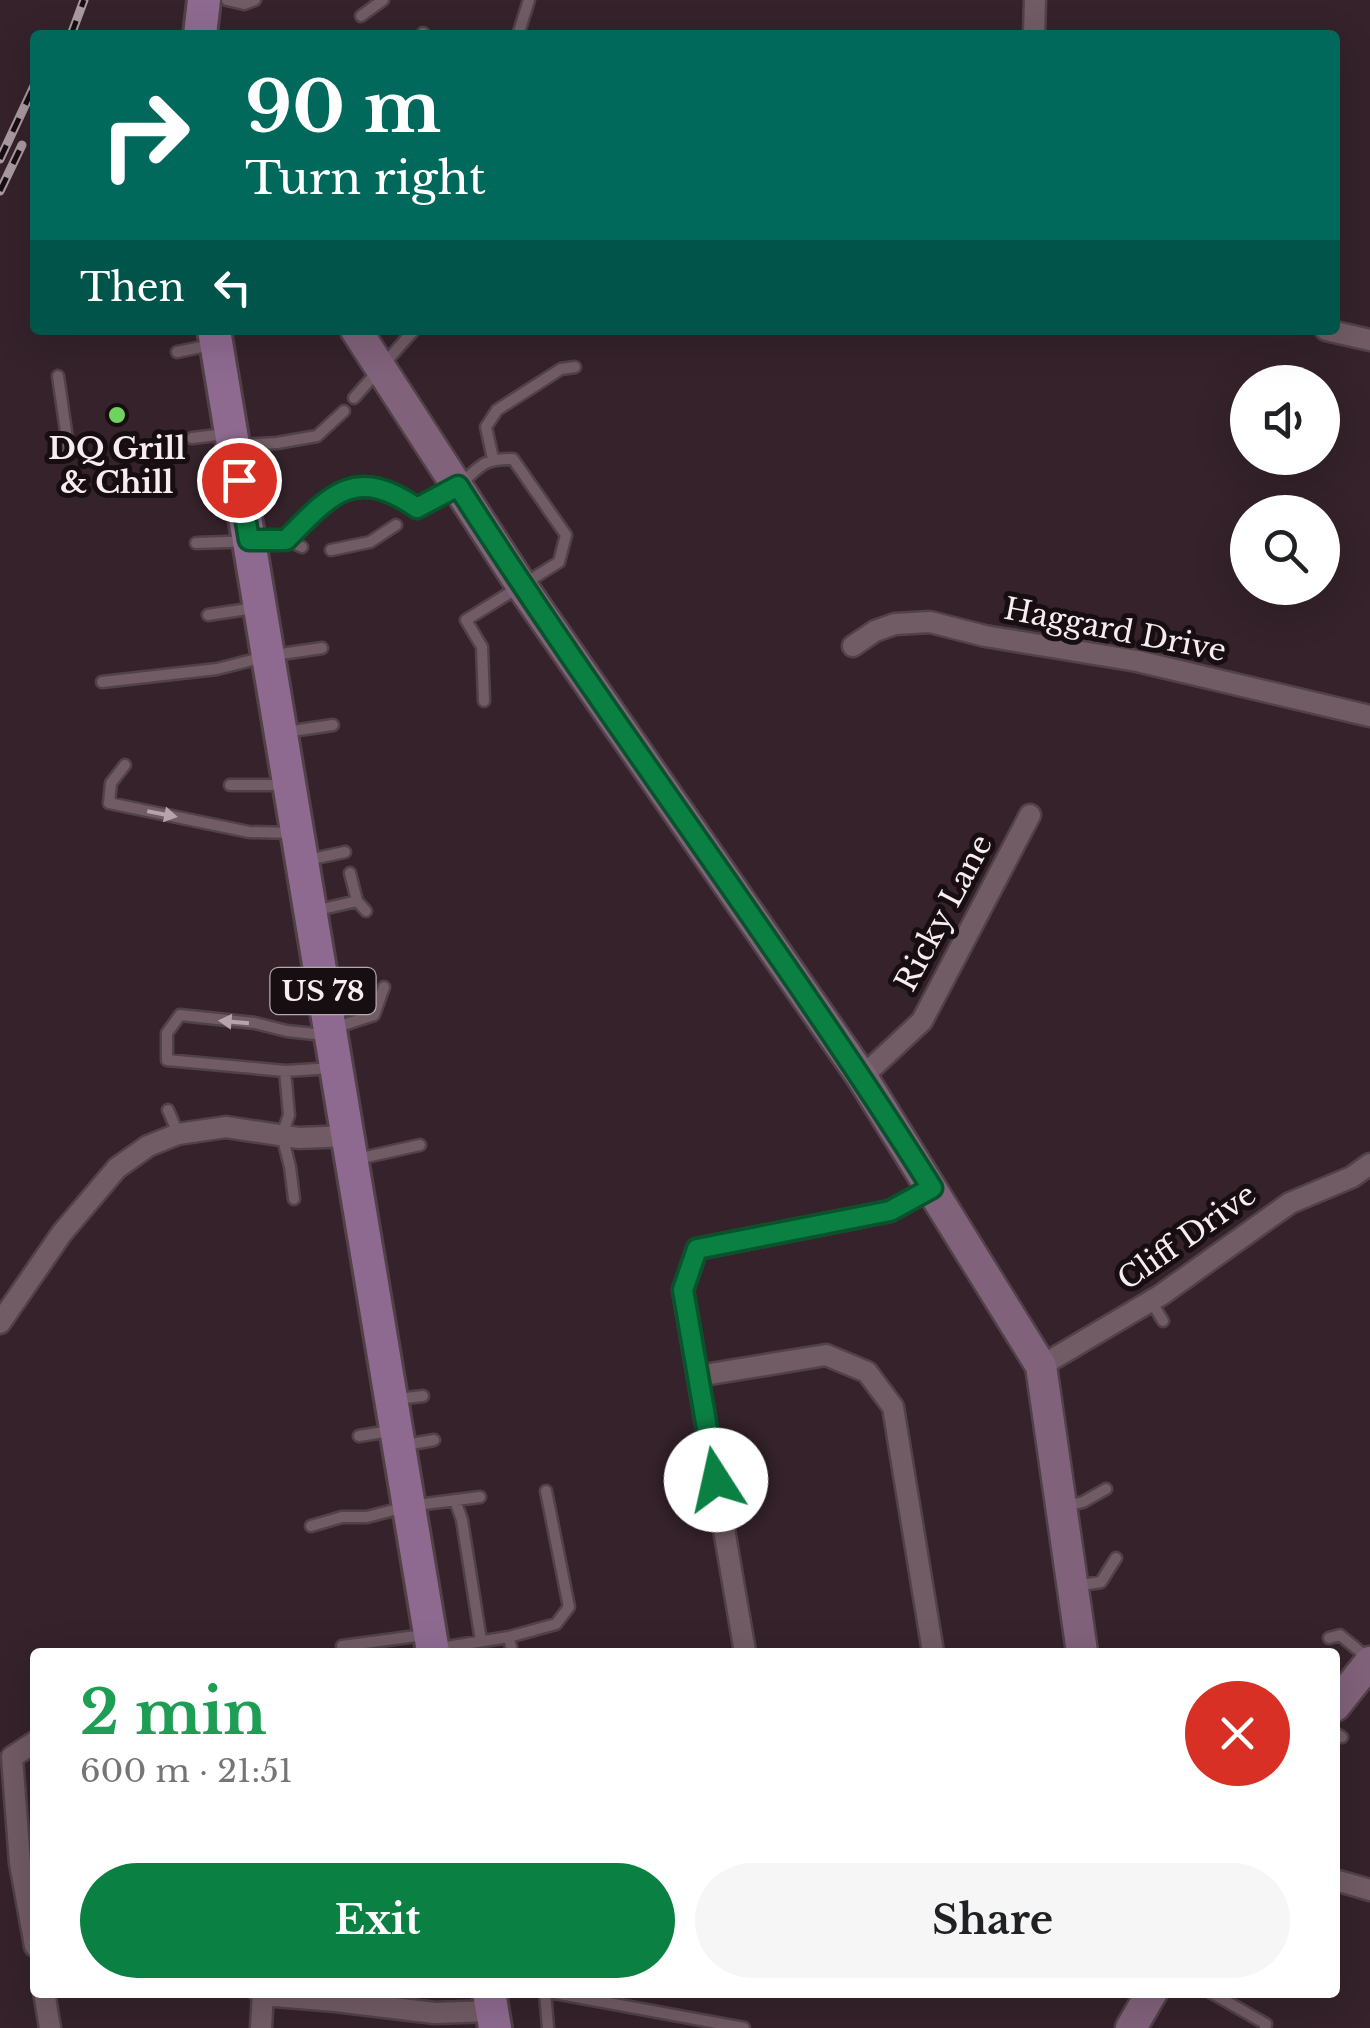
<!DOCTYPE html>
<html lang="en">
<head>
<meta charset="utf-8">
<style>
  :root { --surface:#fff; --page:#f6f6f6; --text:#202124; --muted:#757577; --accent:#0b8043 }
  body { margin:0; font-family:"Libre Baskerville",serif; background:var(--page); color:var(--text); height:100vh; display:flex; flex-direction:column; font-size:38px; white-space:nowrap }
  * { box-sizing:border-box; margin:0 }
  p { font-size:32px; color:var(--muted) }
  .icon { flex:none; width:55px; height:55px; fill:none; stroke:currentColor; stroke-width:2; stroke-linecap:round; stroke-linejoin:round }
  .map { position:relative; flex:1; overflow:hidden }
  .details { position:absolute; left:30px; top:1648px; width:1310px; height:350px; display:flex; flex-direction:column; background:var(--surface); border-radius:10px; box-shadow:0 10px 40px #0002 }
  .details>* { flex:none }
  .hud { position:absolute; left:30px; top:30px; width:1310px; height:305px; border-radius:10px; box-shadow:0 10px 40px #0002; background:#00695c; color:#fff; overflow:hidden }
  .buttons { position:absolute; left:1230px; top:365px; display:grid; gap:20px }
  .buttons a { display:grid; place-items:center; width:110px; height:110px; border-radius:50%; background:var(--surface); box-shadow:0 10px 40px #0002; font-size:50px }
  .pin { position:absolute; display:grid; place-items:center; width:85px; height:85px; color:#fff; margin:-42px; border:5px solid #fff; border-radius:50%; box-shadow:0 2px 10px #0007 }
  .me { position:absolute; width:110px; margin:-55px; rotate:350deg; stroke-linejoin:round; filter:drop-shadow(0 0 8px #0008) }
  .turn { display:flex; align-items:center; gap:35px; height:210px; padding:0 50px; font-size:45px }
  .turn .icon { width:130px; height:130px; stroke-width:2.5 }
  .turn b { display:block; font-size:70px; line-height:85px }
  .then { display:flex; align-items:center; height:95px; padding:0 50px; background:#0003; gap:20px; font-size:38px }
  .round { display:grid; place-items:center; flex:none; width:105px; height:105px; border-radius:52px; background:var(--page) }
  .head { display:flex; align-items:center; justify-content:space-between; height:170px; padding:0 50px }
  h1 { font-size:60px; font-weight:800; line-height:75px; color:#1e9e55 }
  .primary-button { display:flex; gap:20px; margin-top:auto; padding:20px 50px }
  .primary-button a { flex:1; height:115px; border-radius:60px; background:var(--accent); color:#fff; font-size:40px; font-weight:800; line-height:115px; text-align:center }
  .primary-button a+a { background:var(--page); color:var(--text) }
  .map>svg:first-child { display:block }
</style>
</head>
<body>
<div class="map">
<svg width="1370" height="2028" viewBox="0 0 1370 2028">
  <rect width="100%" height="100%" fill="#35222b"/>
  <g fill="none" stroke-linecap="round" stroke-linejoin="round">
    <defs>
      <path id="lane" d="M227 0 244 4 255 0
        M361 16 383 0
        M423 33 425 35
        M518 35 529 0
        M177 352 211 345
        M58 376 69 452
        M354 398 414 330
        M192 438 226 434
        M239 445 277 443 317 436 344 411
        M493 459 486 427 497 410 561 369 575 367
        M286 540C331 494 355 465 417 508 429 501 443 495 454 488 480 471 477 458 513 459L566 535 559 562 466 620 482 647 484 701
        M196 543 286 540 302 547
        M331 550 370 542 396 525
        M208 615 254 608
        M102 682 217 669 268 656 322 648
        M285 732 333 725
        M125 765 111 783 109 803 249 832 292 833
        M230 785H283
        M307 860 345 852
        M350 873 357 901 366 911
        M314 911 357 901
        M337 1027 374 1015 384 987
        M285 1071 167 1060V1033L180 1015 255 1023 287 1031 324 1035
        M168 1110 178 1133
        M357 1159 420 1145
        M294 1199 290 1167 282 1135 289 1115 285 1071 334 1068
        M1151 1301 1163 1321
        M397 1399 423 1396
        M359 1436 390 1431
        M406 1445 434 1440
        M455 1500 462 1520 481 1641
        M1066 1506 1083 1502 1106 1489
        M311 1526 342 1517H367L409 1506 480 1497
        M1075 1586 1101 1582 1116 1558
        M509 1637 512 1652
        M1329 1638 1340 1635 1369 1659
        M342 1646 424 1635
        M440 1648 509 1637 556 1624 569 1607 546 1491
        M1335 1733 1342 1737
        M545 1992 548 2028
        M549 1992 744 2028
        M1210 1992 1266 2024 1265 2028"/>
      <path id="street" d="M1034 35 1035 0
        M1326 330 1370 340
        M853 646 875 631 895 624 930 622 985 636 1137 661 1370 716
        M862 1077 922 1021 1030 815
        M0 1323 62 1233 117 1168 148 1146 178 1134 226 1127 299 1138 348 1136
        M1041 1366 1161 1295 1290 1203 1352 1177 1370 1164
        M698 1376 826 1355 867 1372 893 1407 933 1652
        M745 1652 683 1290 697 1249 890 1211 932 1188
        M35 1742 12 1757 20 1863 35 1946
        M1335 1880 1370 1890
        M44 1992 50 2028
        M259 1992 263 1995 335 2001 435 2013 492 2011
        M261 2028 263 1992"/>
      <path id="secondary" d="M356 330 521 585 862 1077 1041 1366 1082 1652
        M1335 1706 1370 1662
        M1131 2028 1152 1992"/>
      <path id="primary" d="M200 35 204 0
        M214 330 433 1652
        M489 1992 495 2028"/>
    </defs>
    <!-- lane casing -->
    <use href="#lane" stroke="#514148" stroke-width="15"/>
    <!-- street casing -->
    <use href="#street" stroke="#514148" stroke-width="25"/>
    <!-- secondary casing -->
    <use href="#secondary" stroke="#514148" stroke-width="35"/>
    <!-- primary casing -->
    <use href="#primary" stroke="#514148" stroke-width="38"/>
    <!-- lane -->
    <use href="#lane" stroke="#715b65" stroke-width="10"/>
    <!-- street -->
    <use href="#street" stroke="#715b65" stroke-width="20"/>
    <!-- secondary -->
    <use href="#secondary" stroke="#80627a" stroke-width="30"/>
    <!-- primary -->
    <use href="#primary" stroke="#8e6a90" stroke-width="32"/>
    <defs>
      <path id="rail" d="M71 35 84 0
        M0 159 35 84
        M0 191 22 145"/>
    </defs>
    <!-- rail casing -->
    <use href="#rail" stroke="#a999a0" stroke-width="9"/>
    <!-- rail -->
    <use href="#rail" stroke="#170e12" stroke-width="5" stroke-dasharray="15" stroke-linecap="butt"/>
  </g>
  <!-- one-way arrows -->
  <defs><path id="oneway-solid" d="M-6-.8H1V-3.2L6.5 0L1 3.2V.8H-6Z" transform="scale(2.5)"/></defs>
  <g fill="#b5a4ab">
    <use href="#oneway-solid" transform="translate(162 814) rotate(11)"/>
    <use href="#oneway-solid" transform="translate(234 1022) rotate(-175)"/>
  </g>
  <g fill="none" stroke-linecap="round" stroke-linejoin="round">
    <defs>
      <path id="route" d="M239 480 249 540H286C331 494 355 465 417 508L458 486C610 724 782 949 932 1188L890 1211 697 1249 683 1290 716 1480"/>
    </defs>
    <!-- route casing -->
    <use href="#route" stroke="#07532c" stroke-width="25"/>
    <!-- route -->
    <use href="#route" stroke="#0b8043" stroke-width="18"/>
  </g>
  <!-- markers -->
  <circle fill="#70d35f" stroke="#170e12" stroke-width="4" cx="117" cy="415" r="10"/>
  <g text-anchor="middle" stroke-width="10" stroke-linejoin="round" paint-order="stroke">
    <!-- shield labels -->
    <rect fill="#170e12" stroke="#b5a9ae" stroke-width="2.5" x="270.5" y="968" width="105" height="46" rx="8"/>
    <g font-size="28" font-weight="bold" fill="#f9ecf1">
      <text x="323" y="1001">US 78</text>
    </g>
    <!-- poi labels -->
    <g font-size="30" font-weight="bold" fill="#f9ecf1" stroke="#170e12">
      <text x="117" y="459">DQ Grill<tspan x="117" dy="34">&amp; Chill</tspan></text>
    </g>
    <!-- street labels -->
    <g font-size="30" fill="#f9ecf1" stroke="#170e12">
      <text transform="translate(1115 630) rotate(11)" y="10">Haggard Drive</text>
      <text transform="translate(944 913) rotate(-62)" y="10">Ricky Lane</text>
      <text transform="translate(1187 1237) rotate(-35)" y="10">Cliff Drive</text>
    </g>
  </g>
</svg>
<div class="buttons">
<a><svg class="icon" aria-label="sound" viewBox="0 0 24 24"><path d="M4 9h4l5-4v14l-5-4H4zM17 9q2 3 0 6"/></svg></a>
<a><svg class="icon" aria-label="search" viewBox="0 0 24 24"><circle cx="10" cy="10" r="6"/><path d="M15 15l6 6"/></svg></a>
</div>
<div class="pin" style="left:239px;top:480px;background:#d93025"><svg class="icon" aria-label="arrive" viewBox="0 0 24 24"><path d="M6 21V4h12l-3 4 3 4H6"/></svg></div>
<svg class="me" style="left:716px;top:1480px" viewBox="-20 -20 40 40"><circle r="19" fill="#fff"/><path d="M0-13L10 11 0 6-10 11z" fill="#0b8043"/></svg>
<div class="hud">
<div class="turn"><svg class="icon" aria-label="right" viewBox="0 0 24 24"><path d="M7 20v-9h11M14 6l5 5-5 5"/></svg><div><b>90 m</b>Turn right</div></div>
<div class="then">Then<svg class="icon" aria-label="left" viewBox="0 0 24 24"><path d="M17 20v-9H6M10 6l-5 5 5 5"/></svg></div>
</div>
<section class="details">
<div class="head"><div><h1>2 min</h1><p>600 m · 21:51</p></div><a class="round" style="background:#d93025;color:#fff"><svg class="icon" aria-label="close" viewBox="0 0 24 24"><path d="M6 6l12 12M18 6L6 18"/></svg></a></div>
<div class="primary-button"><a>Exit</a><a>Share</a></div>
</section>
</div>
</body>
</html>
